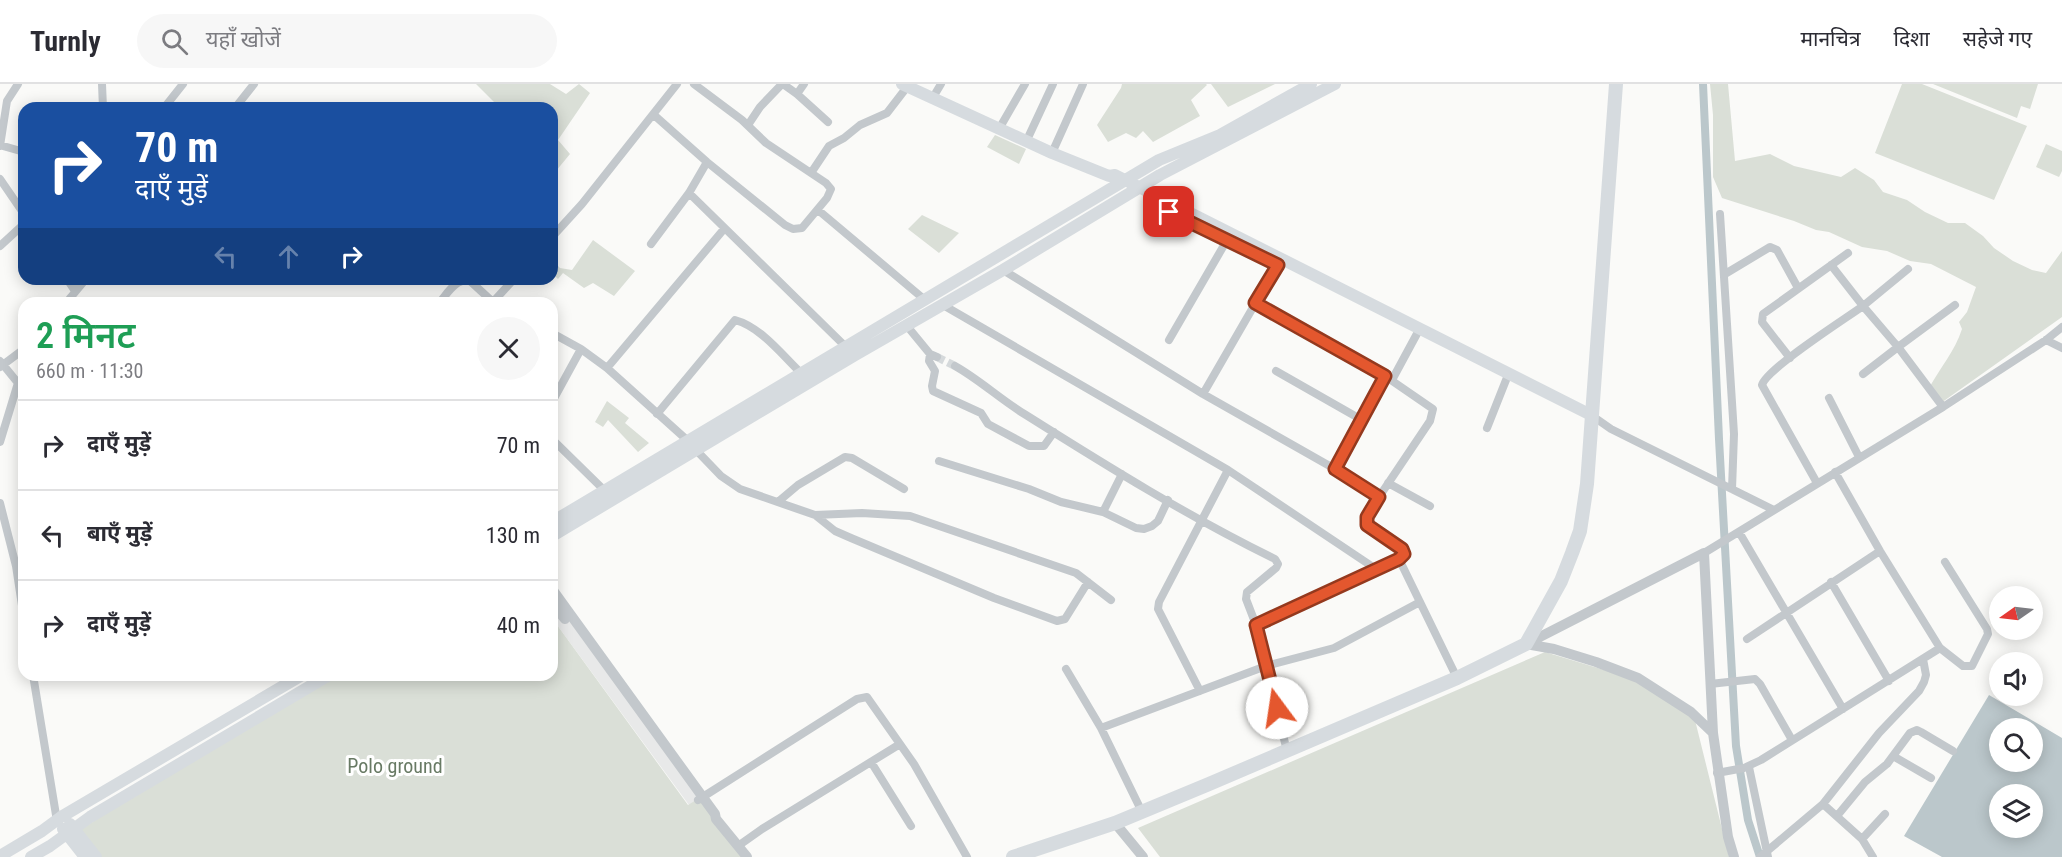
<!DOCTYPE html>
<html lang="hi">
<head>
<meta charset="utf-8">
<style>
  :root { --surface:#fff; --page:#f7f7f7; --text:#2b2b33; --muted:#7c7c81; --line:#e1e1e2 }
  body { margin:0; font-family:"Roboto Condensed","Noto Sans Devanagari",sans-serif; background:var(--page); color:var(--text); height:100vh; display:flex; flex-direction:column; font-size:22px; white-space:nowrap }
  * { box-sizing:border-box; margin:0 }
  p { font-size:20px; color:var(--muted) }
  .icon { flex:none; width:33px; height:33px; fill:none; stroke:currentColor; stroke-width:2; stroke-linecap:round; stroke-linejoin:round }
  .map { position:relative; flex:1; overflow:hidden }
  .sheet { position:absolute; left:18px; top:213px; width:540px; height:384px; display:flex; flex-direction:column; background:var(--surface); border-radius:18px; box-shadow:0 3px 15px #0003 }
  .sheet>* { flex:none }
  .guide { position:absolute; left:18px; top:18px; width:540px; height:183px; border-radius:18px; box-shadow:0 3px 15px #0003; background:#1a4fa0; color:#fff; overflow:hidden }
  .needle { width:39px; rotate:256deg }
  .tools { position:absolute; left:1989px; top:502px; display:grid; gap:12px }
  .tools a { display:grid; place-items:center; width:54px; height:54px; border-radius:50%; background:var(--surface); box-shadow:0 3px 15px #0003; font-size:30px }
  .pin { position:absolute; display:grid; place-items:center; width:51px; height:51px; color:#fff; margin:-26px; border-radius:12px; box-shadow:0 3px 9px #0006 }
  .me { position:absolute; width:66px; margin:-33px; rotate:346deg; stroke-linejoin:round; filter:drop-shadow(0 0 4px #0008) }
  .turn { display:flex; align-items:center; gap:21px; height:126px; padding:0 18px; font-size:27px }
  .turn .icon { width:78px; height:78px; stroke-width:2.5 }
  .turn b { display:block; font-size:42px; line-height:51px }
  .lanes { display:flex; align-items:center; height:57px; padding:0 18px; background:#0003; justify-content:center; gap:30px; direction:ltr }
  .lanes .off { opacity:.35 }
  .round { display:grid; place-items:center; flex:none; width:63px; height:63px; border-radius:32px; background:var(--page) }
  .headline { display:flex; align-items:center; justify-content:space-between; height:102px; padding:0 18px }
  h1 { font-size:36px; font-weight:600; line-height:45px; color:#1e9e55 }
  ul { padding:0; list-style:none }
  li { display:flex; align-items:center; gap:18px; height:90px; padding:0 18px; border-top:2px solid var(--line) }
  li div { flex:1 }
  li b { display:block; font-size:22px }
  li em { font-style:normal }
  header { display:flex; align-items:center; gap:36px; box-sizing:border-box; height:84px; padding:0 30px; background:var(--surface); border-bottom:2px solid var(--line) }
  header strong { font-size:28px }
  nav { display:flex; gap:33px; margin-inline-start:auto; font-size:21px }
  .search { width:420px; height:54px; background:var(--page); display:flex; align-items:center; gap:15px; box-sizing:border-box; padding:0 21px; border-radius:33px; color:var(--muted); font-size:22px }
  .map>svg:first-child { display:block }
</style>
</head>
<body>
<header>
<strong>Turnly</strong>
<div class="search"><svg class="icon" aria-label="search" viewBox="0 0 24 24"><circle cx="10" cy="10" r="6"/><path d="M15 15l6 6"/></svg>यहाँ खोजें</div>
<nav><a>मानचित्र</a><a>दिशा</a><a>सहेजे गए</a></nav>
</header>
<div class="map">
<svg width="2062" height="773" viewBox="0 0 2062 773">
  <rect width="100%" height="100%" fill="#fafaf8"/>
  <!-- built -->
  <path fill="#e8e9e9" d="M552 503 704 711 689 721 552 534Z"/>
  <!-- green -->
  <path fill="#dadfd7" d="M476 0H550L566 10 579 0 590 9 558 56 570 70 556 87 552 84V24H500Z
    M1122 0H1206L1207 1 1191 16 1200 32 1153 58 1143 47 1136 54 1126 49 1108 58 1097 41 1121 4Z
    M1211 0H1275L1228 23Z
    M1710 0H1728L1735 77 1770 70 1794 82 1841 93 1855 84 1874 96 1883 108 1907 116 1925 128 1948 139H1965L1983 152 1994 164 2013 177 2032 186 2046 189 2062 167V233L1941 319 1929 304C1940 284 1955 267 1962 245L1959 238 1967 228 1976 203 1931 180 1910 177 1887 167 1862 163 1829 148 1816 146 1794 137 1722 114 1713 93V31Z
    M1902 0H1922L2027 42 1994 116 1875 69Z
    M1933 0H2038L2030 25 2021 22 2017 34Z
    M995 51 1026 65 1019 80 987 63Z
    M2046 60 2062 67V87L2059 93 2036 83Z
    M922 131 959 149 939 169 908 145Z
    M593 156 635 187 614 212 593 199 584 204 563 189 558 195 552 189V176L560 184 572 186Z
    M607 317 629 334 625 339 649 359 638 368 608 336 603 343 595 338Z
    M552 534 688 721 704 711 749 773H98L77 748 321 591H552Z
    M1545 568 1634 595 1694 632 1729 773H1160L1138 744Z"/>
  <!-- water -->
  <path fill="#bbc7cb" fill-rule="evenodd" d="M1989 611 2062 654V773H1942L1904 752ZM2000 645H2032V678H2000ZM2000 711H2032V744H2000Z"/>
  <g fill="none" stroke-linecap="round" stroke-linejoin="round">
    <!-- canal -->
    <path stroke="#bbc7cb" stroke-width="8" d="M1703 0 1719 355 1736 662 1748 736 1760 773"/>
    <!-- minor-tunnel -->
    <path stroke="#d5d9db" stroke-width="8" stroke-dasharray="8 4" stroke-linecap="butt" d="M937 273 955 282"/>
    <!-- minor -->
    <path stroke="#c3c8cc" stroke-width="8" d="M102 0 103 24
      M783 0 797 10
      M804 0 797 10 828 38
      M932 15 941 0
      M164 24 183 0
      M235 24 254 0
      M654 31 707 78 785 141 793 145 802 144 827 114 831 105 826 99 766 59 742 36 694 0
      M748 41 760 23 782 0
      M999 45 1025 0
      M1026 58 1053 0
      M0 61 24 68
      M0 62 7 17 18 0
      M1052 69 1083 0
      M811 89 829 62 844 54 860 41 887 29 907 3
      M0 95 24 130
      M689 109 846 263
      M818 126 925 216
      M1720 130 1734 350 1732 405
      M552 153 582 120 677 0
      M651 160 689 109 707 78
      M0 162 24 140
      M1003 186 1203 310 1335 385 1379 413
      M1725 190 1770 163 1777 166 1798 204
      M67 195 75 207
      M70 214 78 219
      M493 218 514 195
      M66 219 86 195
      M439 219C448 209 454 196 469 196L494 219
      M1255 219 1385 292 1433 325 1430 337 1379 413 1366 438 1370 444 1402 465 1404 470 1399 475 1457 594
      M943 221 1228 386 1376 485
      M907 242 930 270 937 273
      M552 249 581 265
      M1169 256 1227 156
      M2046 256 2062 264
      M930 270 929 277 935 287 932 302 933 307 981 329 988 340 1029 362H1044L1054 348
      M1790 274 1762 238 1763 230 1848 169
      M0 277 18 299 0 358
      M955 282C980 296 1001 316 1026 331 1107 382 1189 433 1275 475L1278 480 1276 484 1247 508 1246 515 1256 541
      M0 283 24 265
      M607 284 724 145
      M1276 287 1362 336
      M1863 290 1898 263 1863 222 1908 185
      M1392 296 1419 246
      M1203 310 1281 175
      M1829 314 1859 373
      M552 318 581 265 607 284 687 356
      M1943 323 1898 263 1955 221
      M657 330 735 236C761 243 782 271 801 289
      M1591 331 1611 345 1774 426
      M1487 344 1508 291
      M552 355 604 406
      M696 366 721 392 740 405 815 431 835 447 851 454 994 514 1057 537 1065 535 1088 498
      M939 377 1029 405 1061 418 1103 428 1136 444 1144 445 1152 442 1158 437 1168 416
      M1335 385 1385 292
      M1835 388 1880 467 1940 564 1963 582H1972L1988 550 1987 545 1945 478
      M1388 399 1430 422
      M1817 399 1762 301C1766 285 1845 235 1863 222L1831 181
      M779 417 798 401 845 373 852 374 904 405
      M0 419 16 482 24 535
      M1103 428 1122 390
      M815 431 862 429 910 432 1076 489 1111 516
      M1739 448 1843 625
      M1704 469 1943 323 2046 256 2062 243
      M1831 498 1889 597
      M1747 555 1880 467
      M1066 585 1101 644 1142 728
      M33 591 57 737
      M1710 600 1755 595 1760 600 1792 656
      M1200 607 1158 525 1159 518 1228 386
      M1101 644 1266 582 1334 564 1420 518
      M1287 667 1256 541 1399 475
      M1893 672 1931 694
      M871 678 911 742
      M1749 683 1768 773
      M1717 689 1744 684 1761 676 1940 564
      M698 716 857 615 867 613 914 680 967 773
      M1823 720 1862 755 1873 773
      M1837 732 1865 698 1887 680 1910 649 1917 646 1921 648 1953 667
      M1862 755 1885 730
      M738 762 762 745 900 660
      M1760 773 1823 720 1879 649 1919 607 1924 598 1926 591 1923 575"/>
    <!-- tertiary -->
    <path stroke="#c3c8cc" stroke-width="10" d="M552 505 715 730 716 735 747 773
      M552 519 565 535
      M1526 560 1704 469 1713 649
      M1526 560 1554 565 1596 578 1638 594 1691 628 1713 649 1728 753 1734 773
      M1115 739 1143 773"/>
    <!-- secondary -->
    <path stroke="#d6dbdf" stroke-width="12" d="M902 0 1052 69 1109 92 1115 91 1125 96 1591 331
      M552 438 1159 76 1220 51 1311 0
      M552 452 855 271 1003 186 1160 91 1335 0
      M70 740 96 773
      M63 745 85 773
      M0 772 42 747 61 733 302 591
      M31 773 50 762 90 733 329 591"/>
    <!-- primary -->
    <path stroke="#d6dbdf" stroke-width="14" d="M1013 773 1115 739 1209 700 1457 594 1526 560 1561 497 1572 469 1580 447 1587 400 1616 0"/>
  </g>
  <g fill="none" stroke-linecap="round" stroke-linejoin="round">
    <defs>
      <path id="route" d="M1169 128 1278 181 1255 219 1385 292 1335 385 1379 413 1367 433V441L1402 465 1404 470 1399 475 1256 541 1277 624"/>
    </defs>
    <!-- route casing -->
    <use href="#route" stroke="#94391e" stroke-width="15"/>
    <!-- route -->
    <use href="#route" stroke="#e4572e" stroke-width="10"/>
  </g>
  <g text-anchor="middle" stroke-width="6" stroke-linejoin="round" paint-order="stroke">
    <!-- park labels -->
    <g font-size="20" fill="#687a64" stroke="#fff">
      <text x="395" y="689">Polo ground</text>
    </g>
  </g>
</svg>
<div class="tools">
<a><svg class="needle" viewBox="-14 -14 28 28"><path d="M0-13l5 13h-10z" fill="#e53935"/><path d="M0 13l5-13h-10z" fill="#7c7c81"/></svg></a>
<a><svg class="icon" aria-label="sound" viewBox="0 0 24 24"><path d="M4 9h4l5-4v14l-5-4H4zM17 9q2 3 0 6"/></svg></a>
<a><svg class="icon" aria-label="search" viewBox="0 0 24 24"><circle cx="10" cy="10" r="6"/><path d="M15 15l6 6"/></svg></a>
<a><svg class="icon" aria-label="layers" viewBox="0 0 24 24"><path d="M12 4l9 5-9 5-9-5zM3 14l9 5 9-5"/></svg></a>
</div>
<div class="pin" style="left:1169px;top:128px;background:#d93025"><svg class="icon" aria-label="arrive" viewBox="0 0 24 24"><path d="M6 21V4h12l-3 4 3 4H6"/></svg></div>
<svg class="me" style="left:1277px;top:624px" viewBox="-20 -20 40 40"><circle r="19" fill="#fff"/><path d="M0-13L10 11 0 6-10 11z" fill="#e4572e"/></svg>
<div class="guide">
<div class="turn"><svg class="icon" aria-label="right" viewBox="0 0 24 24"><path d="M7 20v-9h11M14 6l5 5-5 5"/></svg><div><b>70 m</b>दाएँ मुड़ें</div></div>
<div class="lanes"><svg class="icon off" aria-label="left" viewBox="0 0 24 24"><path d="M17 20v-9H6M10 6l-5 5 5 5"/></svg><svg class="icon off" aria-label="ahead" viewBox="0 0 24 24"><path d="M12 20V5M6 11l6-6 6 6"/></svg><svg class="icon" aria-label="right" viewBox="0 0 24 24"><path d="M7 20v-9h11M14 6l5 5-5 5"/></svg></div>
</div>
<section class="sheet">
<div class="headline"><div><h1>2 मिनट</h1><p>660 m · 11:30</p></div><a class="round"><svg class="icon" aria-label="close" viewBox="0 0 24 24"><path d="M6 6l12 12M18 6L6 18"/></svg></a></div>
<ul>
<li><svg class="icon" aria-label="right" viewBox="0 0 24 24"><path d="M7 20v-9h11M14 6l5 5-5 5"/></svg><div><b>दाएँ मुड़ें</b></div><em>70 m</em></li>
<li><svg class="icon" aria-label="left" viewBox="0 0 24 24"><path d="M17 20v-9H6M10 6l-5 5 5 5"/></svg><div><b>बाएँ मुड़ें</b></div><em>130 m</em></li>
<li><svg class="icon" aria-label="right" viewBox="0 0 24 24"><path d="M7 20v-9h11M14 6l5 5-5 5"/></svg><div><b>दाएँ मुड़ें</b></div><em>40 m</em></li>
</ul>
</section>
</div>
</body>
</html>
